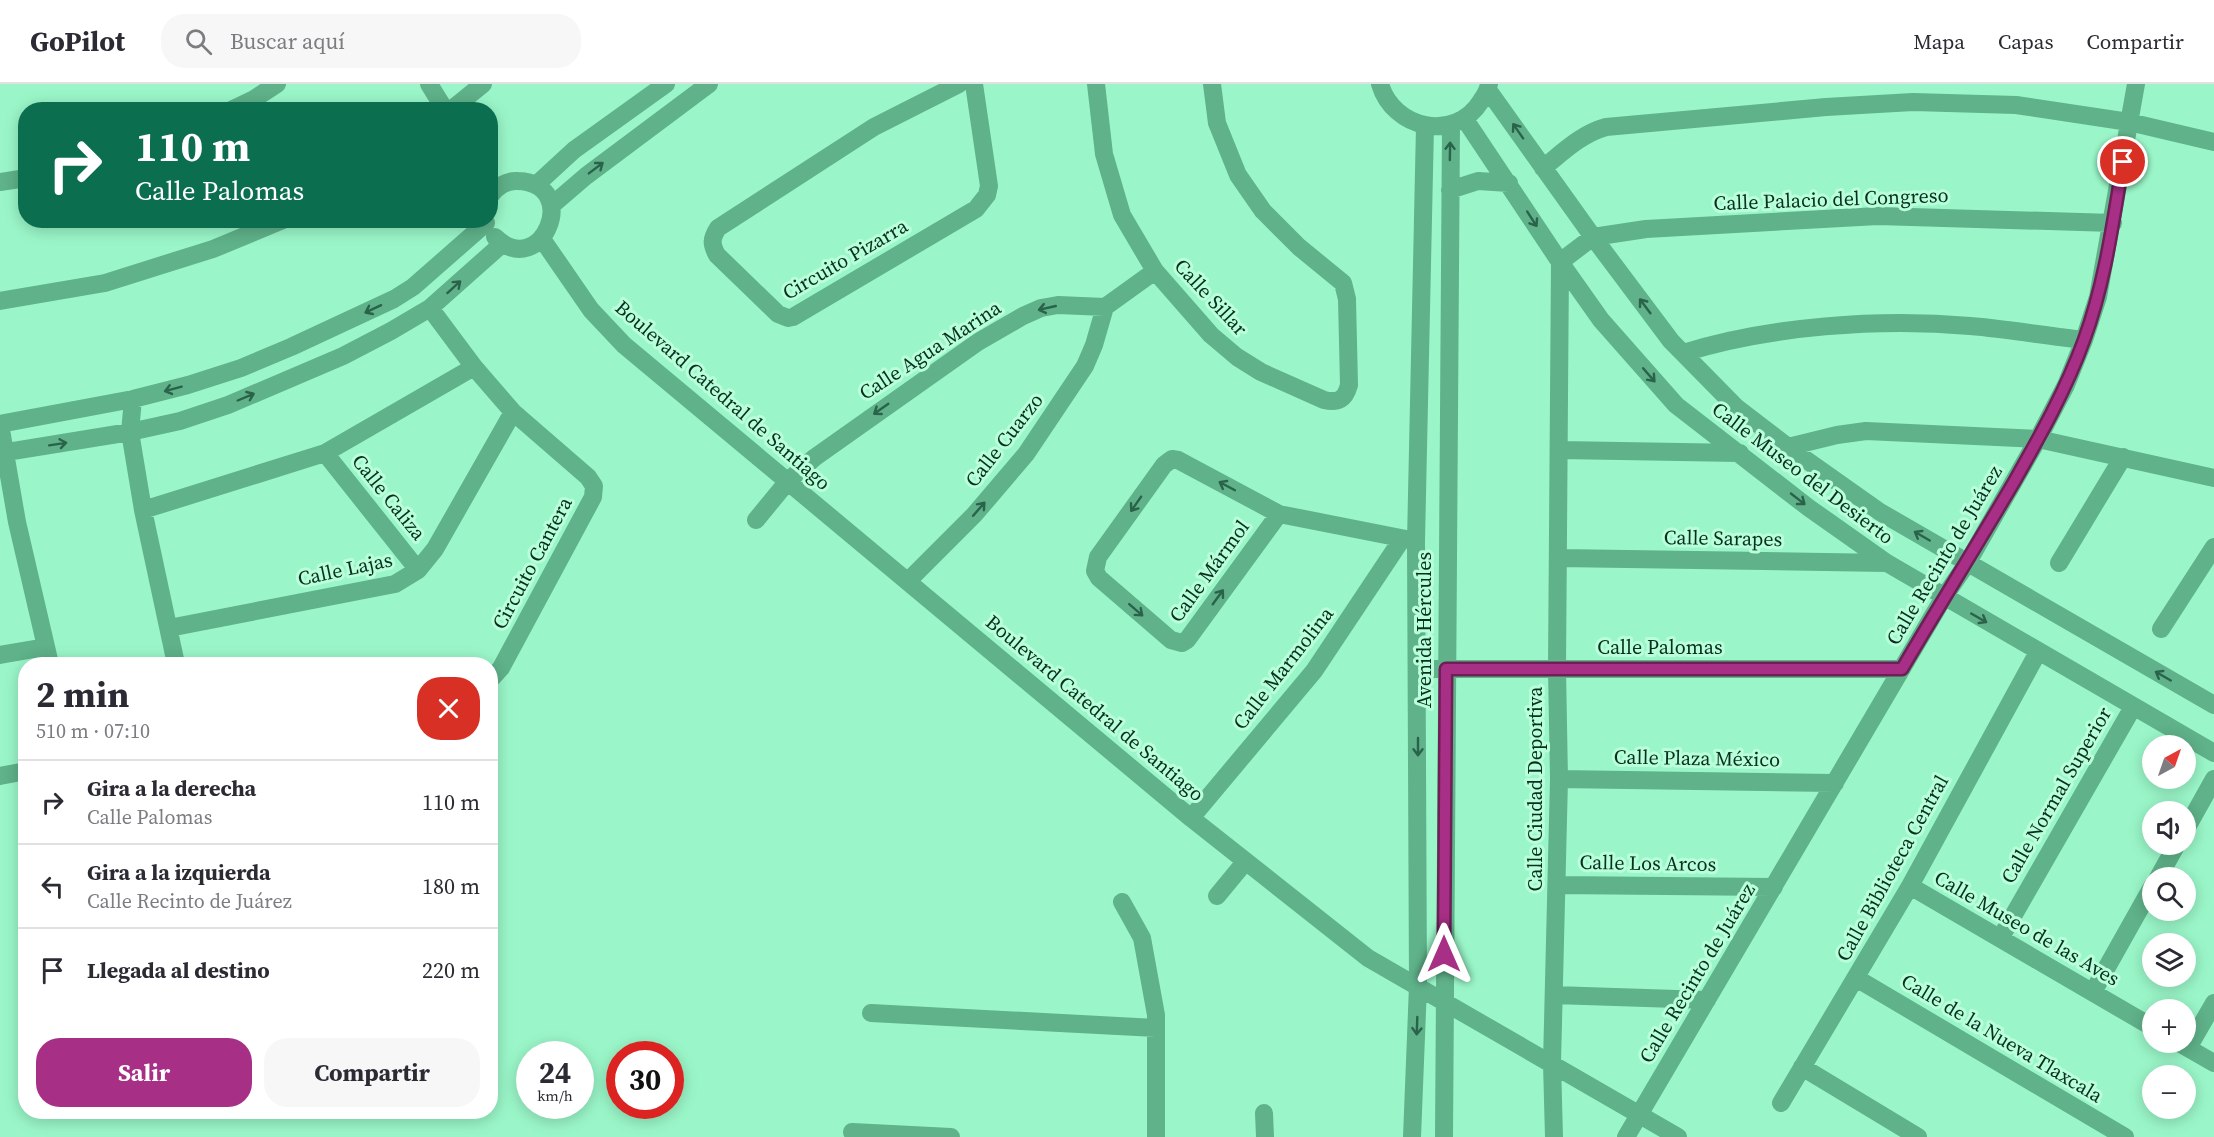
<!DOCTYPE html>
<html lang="es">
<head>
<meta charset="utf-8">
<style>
  :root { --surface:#fff; --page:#f7f7f7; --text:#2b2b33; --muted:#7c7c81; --line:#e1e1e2; --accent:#a72f85 }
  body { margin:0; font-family:"Source Serif 4",serif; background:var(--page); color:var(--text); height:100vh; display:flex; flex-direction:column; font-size:22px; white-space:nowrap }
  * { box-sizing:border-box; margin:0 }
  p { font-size:20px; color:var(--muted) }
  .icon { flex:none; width:33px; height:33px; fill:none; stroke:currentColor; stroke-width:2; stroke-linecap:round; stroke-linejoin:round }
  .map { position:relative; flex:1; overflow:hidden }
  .side { position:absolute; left:18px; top:573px; width:480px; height:462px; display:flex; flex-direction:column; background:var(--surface); border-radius:24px; box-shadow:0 3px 15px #0003 }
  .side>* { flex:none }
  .guide { position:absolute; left:18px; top:18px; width:480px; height:126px; border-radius:24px; box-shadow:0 3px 15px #0003; background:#0b6e4f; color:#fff; overflow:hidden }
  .needle { width:39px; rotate:40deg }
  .buttons { position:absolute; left:2142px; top:651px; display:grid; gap:12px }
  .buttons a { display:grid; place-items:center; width:54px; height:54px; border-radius:50%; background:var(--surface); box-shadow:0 3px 15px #0003; font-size:30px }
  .speed { position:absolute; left:516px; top:957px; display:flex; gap:12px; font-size:30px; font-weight:700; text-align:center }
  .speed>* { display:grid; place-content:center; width:78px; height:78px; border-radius:50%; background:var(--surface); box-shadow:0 3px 15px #0003; line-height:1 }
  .speed small { font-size:15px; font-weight:400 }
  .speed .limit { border:9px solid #d22; background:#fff; color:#111 }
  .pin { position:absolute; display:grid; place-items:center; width:51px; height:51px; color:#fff; margin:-26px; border:3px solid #fff; border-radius:50%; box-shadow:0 2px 6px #0007 }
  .me { position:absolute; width:66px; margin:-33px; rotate:0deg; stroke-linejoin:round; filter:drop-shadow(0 0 4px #0008) }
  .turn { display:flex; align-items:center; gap:21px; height:126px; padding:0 18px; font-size:27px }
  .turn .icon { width:78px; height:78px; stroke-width:2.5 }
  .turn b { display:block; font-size:42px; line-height:51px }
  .round { display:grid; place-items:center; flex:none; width:63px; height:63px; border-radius:24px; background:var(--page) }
  .summary { display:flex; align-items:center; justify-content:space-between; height:102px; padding:0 18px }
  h1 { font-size:36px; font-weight:700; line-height:45px }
  .button { display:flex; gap:12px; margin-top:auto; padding:12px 18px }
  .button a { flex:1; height:69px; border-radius:24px; background:var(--accent); color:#fff; font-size:24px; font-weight:700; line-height:69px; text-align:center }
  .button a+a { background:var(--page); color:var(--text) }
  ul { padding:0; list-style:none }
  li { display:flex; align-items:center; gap:18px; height:84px; padding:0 18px; border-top:2px solid var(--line) }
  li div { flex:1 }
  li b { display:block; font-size:22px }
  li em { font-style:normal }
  header { display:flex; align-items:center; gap:36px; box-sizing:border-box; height:84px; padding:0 30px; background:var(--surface); border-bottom:2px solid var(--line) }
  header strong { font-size:28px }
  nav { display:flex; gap:33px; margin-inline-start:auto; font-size:21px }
  .search { width:420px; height:54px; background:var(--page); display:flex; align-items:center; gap:15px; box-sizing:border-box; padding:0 21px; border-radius:24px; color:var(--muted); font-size:22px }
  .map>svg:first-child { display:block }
</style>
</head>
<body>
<header>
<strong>GoPilot</strong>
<div class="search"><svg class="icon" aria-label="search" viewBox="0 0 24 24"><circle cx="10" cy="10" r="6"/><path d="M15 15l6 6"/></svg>Buscar aquí</div>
<nav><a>Mapa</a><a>Capas</a><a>Compartir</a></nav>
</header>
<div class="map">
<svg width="2214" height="1053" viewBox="0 0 2214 1053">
  <rect width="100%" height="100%" fill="#9af6c8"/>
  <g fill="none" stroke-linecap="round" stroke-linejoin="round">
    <!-- minor -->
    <path stroke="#5fb28a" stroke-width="18" d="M429 0 445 26
      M959 0 874 43 718 144C711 155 711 160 717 171L778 230 788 234 793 233 976 125 987 111 989 102 974 0
      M1096 0 1104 70 1122 131 1155 187 1211 251 1237 273 1261 288 1324 316C1338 319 1345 316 1349 301L1347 215 1343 199 1299 163 1263 127 1238 91 1217 39 1212 0
      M1380 0C1393 45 1455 59 1481 17 1485 11 1488 7 1489 0
      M1488 6 1593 153 1671 257 1737 324 1788 363 1880 428 2214 621
      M231 26 254 15 277 0
      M451 26 483 0
      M1464 34 1560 178 1601 236 1676 321 1809 424 1887 479 2214 669
      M1543 84C1563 68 1581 50 1606 43L1826 23 1913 18 2016 21 2129 38 2214 58
      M0 98 26 94
      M536 101 574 66 666 0
      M1450 106 1478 97 1509 99
      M490 112C496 103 507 96 518 97 583 100 541 198 495 153
      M551 122 586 92 709 0
      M542 155 591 226 624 261 1191 734 1368 874 1678 1053
      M0 217 105 199 213 165 283 136
      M430 224 474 283 513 328 588 393 594 402 593 413 501 584 490 596
      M1683 269C1770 242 1879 234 1970 242 2008 245 2046 252 2084 256
      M133 315 130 348 143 426 176 580
      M0 340 133 315 188 301 241 284 291 263 394 215 413 203 486 139
      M0 340 17 438 50 580
      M1788 363 1837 351 1866 347 2038 355 2214 394
      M1560 366 1740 369
      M0 369 130 348 180 337 228 321 343 272 391 247 430 224 502 160
      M325 369 418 486
      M143 426 325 369 474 283
      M1279 430 1187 556 1182 559 1171 556 1099 494 1095 487 1098 473 1164 381 1172 375 1178 376 1279 430 1416 457
      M756 436 788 397 814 374 978 258 1023 232 1041 224 1058 221 1105 223 1155 187
      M1559 474 1887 479
      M2059 479 2123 373
      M908 497 974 431 1026 370 1085 282 1094 261 1105 223
      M169 544 395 500 418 486 435 465 513 328
      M2161 545 2214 463
      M0 571 46 563
      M1418 585H1902
      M0 692 26 687
      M1559 695 1835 699
      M1191 734 1314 587 1402 455
      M2186 745 2214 695
      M2158 794 2177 760
      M1557 801 1774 803
      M1910 802 2152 943
      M1217 812 1245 778
      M1122 818 1142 854 1156 931V1053
      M2001 853 2133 623
      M1856 894 2125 1053
      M2093 908 2152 803
      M1554 911 1707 916
      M871 929 1156 944
      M2179 959 2214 979
      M2188 964 2214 919
      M1802 983 1918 1053
      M1781 1019 1910 802 2038 568
      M1264 1029 1265 1053
      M852 1048 951 1053
      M1412 1053 1418 902 1416 457 1425 42
      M1444 1053 1451 40
      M1554 1053 1552 979 1559 695 1557 585 1560 178 1593 153 1646 145 1878 132 2113 139
      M1626 1053 1944 513 1968 478 2038 355 2066 301 2084 256 2098 213 2136 0"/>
  </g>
  <!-- one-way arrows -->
  <defs><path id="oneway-shaft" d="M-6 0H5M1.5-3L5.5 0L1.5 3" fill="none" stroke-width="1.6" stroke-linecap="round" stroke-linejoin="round" transform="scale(1.5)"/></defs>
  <g stroke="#2a634a">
    <use href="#oneway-shaft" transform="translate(1518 47) rotate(-125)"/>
    <use href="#oneway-shaft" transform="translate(1450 67) rotate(-89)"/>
    <use href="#oneway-shaft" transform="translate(596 84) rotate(-37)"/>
    <use href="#oneway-shaft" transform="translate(1532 135) rotate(57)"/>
    <use href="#oneway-shaft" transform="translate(454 203) rotate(-42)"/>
    <use href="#oneway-shaft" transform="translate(1645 222) rotate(-127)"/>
    <use href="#oneway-shaft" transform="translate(1047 224) rotate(167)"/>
    <use href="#oneway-shaft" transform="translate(373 225) rotate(155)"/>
    <use href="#oneway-shaft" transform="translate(1649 291) rotate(49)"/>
    <use href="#oneway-shaft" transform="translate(173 305) rotate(165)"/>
    <use href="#oneway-shaft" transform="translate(246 313) rotate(-23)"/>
    <use href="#oneway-shaft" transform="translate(881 325) rotate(145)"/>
    <use href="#oneway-shaft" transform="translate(58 360) rotate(-9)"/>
    <use href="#oneway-shaft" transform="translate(1227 402) rotate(-152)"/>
    <use href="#oneway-shaft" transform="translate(1798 415) rotate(38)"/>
    <use href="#oneway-shaft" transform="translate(1136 420) rotate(125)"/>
    <use href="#oneway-shaft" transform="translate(979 425) rotate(-49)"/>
    <use href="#oneway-shaft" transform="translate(1922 452) rotate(-150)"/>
    <use href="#oneway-shaft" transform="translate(1218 513) rotate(-54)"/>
    <use href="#oneway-shaft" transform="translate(1136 526) rotate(41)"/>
    <use href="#oneway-shaft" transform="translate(1979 534) rotate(30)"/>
    <use href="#oneway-shaft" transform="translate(2163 592) rotate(-150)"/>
    <use href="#oneway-shaft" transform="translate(1418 663) rotate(90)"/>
    <use href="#oneway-shaft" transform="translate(1417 942) rotate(92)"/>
  </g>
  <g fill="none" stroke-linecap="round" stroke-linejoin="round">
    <defs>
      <path id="route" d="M1444 870 1446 585H1902C1939 522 1977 461 2014 398 2040 352 2066 306 2084 256 2105 199 2113 138 2123 78"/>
    </defs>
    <!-- route casing -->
    <use href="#route" stroke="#6d1f56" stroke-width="15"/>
    <!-- route -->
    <use href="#route" stroke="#a72f85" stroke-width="10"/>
  </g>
  <g text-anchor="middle" stroke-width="6" stroke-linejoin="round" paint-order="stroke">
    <!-- street labels -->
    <g font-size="20" fill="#072f1f" stroke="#b8ffda">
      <text transform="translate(1831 115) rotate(-2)" y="7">Calle Palacio del Congreso</text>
      <text transform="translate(845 175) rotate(-30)" y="7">Circuito Pizarra</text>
      <text transform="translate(1211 213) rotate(47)" y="7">Calle Sillar</text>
      <text transform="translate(930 266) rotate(-33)" y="7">Calle Agua Marina</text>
      <text transform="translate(723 311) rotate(41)" y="7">Boulevard Catedral de Santiago</text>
      <text transform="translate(1004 356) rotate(-52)" y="7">Calle Cuarzo</text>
      <text transform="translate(1803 389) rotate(37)" y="7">Calle Museo del Desierto</text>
      <text transform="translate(389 413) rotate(51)" y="7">Calle Caliza</text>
      <text transform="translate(1723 454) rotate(1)" y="7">Calle Sarapes</text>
      <text transform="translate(1944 471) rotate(-59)" y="7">Calle Recinto de Juárez</text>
      <text transform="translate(532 479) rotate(-62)" y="7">Circuito Cantera</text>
      <text transform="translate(345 485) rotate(-12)" y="7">Calle Lajas</text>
      <text transform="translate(1209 487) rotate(-54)" y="7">Calle Mármol</text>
      <text transform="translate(1424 546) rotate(-90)" y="7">Avenida Hércules</text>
      <text x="1660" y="570">Calle Palomas</text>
      <text transform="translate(1283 584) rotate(-52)" y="7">Calle Marmolina</text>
      <text transform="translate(1095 624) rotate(40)" y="7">Boulevard Catedral de Santiago</text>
      <text transform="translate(1697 674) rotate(1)" y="7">Calle Plaza México</text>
      <text transform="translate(1535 705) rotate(-90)" y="7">Calle Ciudad Deportiva</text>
      <text transform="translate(2056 711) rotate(-60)" y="7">Calle Normal Superior</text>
      <text transform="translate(1648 779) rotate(1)" y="7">Calle Los Arcos</text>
      <text transform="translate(1892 784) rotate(-61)" y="7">Calle Biblioteca Central</text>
      <text transform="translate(2027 844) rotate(30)" y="7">Calle Museo de las Aves</text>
      <text transform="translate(1697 889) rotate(-59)" y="7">Calle Recinto de Juárez</text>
      <text transform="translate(2002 954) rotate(31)" y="7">Calle de la Nueva Tlaxcala</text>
    </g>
  </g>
</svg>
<div class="buttons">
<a><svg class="needle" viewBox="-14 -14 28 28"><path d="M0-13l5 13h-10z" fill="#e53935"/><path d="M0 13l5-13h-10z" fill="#7c7c81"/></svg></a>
<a><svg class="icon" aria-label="sound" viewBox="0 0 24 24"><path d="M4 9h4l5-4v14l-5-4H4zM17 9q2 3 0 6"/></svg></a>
<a><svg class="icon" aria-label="search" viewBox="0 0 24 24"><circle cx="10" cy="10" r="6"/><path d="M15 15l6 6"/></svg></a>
<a><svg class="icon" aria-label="layers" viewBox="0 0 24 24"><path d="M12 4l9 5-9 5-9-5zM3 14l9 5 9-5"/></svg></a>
<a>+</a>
<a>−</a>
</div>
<div class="speed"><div>24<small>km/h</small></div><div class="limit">30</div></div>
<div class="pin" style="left:2123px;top:78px;background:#d93025"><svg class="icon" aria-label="arrive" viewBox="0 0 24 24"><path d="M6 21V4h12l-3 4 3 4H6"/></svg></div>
<svg class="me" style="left:1444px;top:870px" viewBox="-20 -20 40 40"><path d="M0-17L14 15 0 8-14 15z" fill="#a72f85" stroke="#fff" stroke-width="4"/></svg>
<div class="guide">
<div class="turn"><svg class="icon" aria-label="right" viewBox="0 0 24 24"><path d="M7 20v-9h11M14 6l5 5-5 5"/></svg><div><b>110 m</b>Calle Palomas</div></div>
</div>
<section class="side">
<div class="summary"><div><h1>2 min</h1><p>510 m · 07:10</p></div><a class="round" style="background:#d93025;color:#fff"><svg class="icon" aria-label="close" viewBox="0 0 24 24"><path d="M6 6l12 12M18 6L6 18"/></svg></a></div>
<ul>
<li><svg class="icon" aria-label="right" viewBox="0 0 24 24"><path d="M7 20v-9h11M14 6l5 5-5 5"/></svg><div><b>Gira a la derecha</b><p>Calle Palomas</p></div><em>110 m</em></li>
<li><svg class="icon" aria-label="left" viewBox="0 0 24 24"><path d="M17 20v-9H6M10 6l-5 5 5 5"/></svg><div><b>Gira a la izquierda</b><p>Calle Recinto de Juárez</p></div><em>180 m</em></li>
<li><svg class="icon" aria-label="arrive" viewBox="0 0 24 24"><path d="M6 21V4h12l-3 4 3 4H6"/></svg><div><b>Llegada al destino</b></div><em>220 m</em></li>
</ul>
<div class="button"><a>Salir</a><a>Compartir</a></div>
</section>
</div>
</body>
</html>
